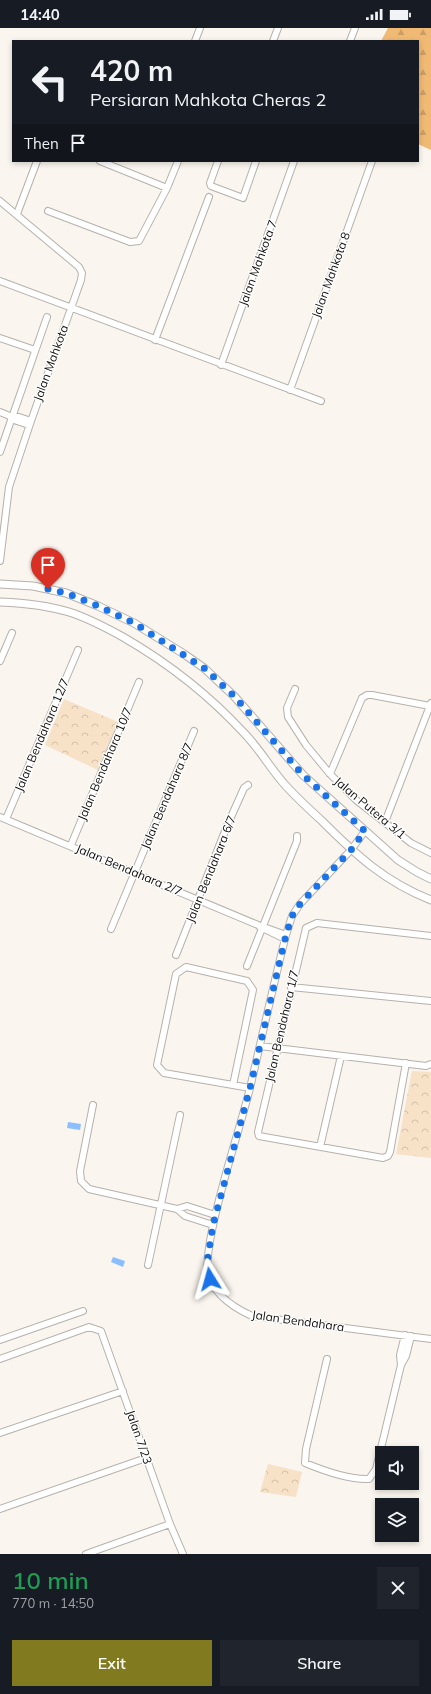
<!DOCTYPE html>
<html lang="en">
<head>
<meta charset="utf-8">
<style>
  :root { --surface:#171b24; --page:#20242c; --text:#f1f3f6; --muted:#9ea1a6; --accent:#817a1f }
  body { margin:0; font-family:Mulish,sans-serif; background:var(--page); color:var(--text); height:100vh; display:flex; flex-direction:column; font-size:15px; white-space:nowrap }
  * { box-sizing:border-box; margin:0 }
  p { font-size:13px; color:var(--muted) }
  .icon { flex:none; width:22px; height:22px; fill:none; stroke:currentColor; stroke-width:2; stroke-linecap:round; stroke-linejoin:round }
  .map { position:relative; height:1526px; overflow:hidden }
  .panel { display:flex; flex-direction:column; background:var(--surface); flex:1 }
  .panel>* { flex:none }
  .banner { position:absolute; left:12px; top:12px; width:407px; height:122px; border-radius:0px; box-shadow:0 2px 6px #0003; background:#171b24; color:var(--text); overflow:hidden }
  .buttons { position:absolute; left:375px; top:1418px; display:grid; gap:8px }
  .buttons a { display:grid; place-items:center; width:44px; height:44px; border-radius:0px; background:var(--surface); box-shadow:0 2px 6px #0003; font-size:20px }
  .pin { position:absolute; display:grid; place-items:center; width:34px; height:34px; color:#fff; margin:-41px -17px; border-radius:50% 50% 50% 0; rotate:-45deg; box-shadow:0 0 4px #0007 }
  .pin .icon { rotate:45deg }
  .me { position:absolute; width:44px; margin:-22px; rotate:352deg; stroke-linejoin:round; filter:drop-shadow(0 0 3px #0008) }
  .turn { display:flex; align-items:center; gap:14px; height:84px; padding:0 12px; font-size:18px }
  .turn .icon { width:52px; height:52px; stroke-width:2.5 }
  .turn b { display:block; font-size:28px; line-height:34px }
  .then { display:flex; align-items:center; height:38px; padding:0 12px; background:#0003; gap:8px; font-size:15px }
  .round { display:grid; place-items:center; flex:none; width:42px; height:42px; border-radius:0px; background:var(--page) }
  .headline { display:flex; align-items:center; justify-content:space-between; height:68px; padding:0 12px }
  h1 { font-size:24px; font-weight:600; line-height:30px; color:#1e9e55 }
  .button { display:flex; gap:8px; margin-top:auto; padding:8px 12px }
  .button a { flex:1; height:46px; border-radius:0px; background:var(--accent); color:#fff; font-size:16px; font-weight:600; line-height:46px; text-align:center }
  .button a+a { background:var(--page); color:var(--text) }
  .status { display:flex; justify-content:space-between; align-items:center; height:28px; padding:0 20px; background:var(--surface); direction:ltr }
  .status svg { height:11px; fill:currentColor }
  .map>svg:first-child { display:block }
</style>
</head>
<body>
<div class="status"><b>14:40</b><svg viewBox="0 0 49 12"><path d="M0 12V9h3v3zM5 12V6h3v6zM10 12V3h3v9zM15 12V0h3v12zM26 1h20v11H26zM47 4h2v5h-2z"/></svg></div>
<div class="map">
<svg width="431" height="1526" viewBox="0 0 431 1526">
  <defs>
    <pattern id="forest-firs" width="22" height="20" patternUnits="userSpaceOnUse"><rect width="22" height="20" fill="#f0b974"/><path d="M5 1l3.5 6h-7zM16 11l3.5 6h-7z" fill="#cd9e63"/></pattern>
    <pattern id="park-crowns" width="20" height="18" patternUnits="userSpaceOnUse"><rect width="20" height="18" fill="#f7e1c7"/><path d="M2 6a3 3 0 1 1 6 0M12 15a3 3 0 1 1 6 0" fill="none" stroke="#d3c0aa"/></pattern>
  </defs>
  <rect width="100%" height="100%" fill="#faf5ee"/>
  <!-- forest -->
  <path fill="url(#forest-firs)" d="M388 0H431V122L418 116V13H381Z"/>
  <!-- park -->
  <path fill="url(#park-crowns)" d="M64 671 118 694 98 742 45 717Z
    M412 1043 431 1044V1130L396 1126Z
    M268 1436 302 1444 296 1469 260 1464Z"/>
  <!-- water -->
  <path fill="#8bbeff" d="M68 1094 81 1096 80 1102 67 1100Z
    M113 1229 125 1233 123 1239 111 1234Z"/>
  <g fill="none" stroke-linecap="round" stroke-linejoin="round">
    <defs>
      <path id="minor" d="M195 13 200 0
        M273 13 278 0
        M350 13 355 0
        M100 133 167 160
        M218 133 210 155 211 158 243 170 256 133
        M0 173 79 239 82 245 81 252 31 393 9 459 0 533
        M48 183 130 214 139 213 167 160 178 133
        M17 186 37 133
        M0 253 321 373
        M0 310 35 322
        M155 312 209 169
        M221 337 294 133
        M290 362 372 133
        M0 384 12 389
        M13 387 31 393
        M11 391 29 397
        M0 424 47 289
        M0 633 12 605
        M295 661 287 680 288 689 306 717 330 746 356 772 411 815 431 825
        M330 746 362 670 367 667H372L430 678
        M0 789 258 897 286 907
        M6 791 78 622
        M385 794 431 675
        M365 803 351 822 300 876 292 888 286 907C273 958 262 1009 250 1060 237 1111 219 1161 210 1213 209 1222 206 1233 208 1243 212 1266 232 1279 252 1288L431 1311
        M71 817 139 654
        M260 899 285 911
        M111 901 194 703
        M176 927 227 798 244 760 248 757
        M247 938 297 813V808
        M291 959 431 973
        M260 1018 426 1038 431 1036
        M406 1035 390 1124 388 1128 383 1130 259 1108 258 1104 306 900 317 895 431 908
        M233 1057 253 962 247 953 186 939 176 946 157 1037 164 1045 250 1060
        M93 1077 80 1143 81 1153 89 1161 177 1181 185 1188 213 1197
        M320 1119 341 1028
        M177 1181 187 1178 215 1187
        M148 1237 180 1087
        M0 1312 83 1283
        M0 1331 89 1299 101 1303 170 1496 183 1526
        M327 1331 306 1421 305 1435C322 1442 350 1452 369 1451L376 1441 401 1337 406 1328 411 1308
        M401 1337 400 1327 405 1307
        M0 1405 123 1363
        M0 1481 146 1430
        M86 1526 170 1496"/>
      <path id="tertiary" d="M0 556 33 558 66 565 98 578 134 595 184 626 204 640 234 668 303 747 398 832 417 844 431 851
        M0 574C23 575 46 577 69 584 88 590 105 599 123 609 168 635 209 667 244 705 260 721 271 742 287 759 298 771 310 782 322 793 356 827 385 854 431 872"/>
    </defs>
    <!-- minor casing -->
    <use href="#minor" stroke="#b6b1ab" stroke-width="8"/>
    <!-- tertiary casing -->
    <use href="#tertiary" stroke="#b6b1ab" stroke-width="9"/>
    <!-- minor -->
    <use href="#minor" stroke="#fff" stroke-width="6"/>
    <!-- tertiary -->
    <use href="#tertiary" stroke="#fff" stroke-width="7"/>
  </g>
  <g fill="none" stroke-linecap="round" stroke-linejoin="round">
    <!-- route -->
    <path stroke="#1a73e8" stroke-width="7" stroke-dasharray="0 12.6" d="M48 561 66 565 98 578 134 595 204 640 234 668 303 747 365 803 351 822 300 876 292 888 286 907 250 1060 213 1197 208 1228 207 1242 210 1251"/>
  </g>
  <g text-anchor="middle" stroke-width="3" stroke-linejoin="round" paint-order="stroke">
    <!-- street labels -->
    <g font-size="12" fill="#100e0c" stroke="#fff">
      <text transform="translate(258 235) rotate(-70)" y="4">Jalan Mahkota 7</text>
      <text transform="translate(331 247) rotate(-70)" y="4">Jalan Mahkota 8</text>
      <text transform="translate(51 335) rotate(-70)" y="4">Jalan Mahkota</text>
      <text transform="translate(42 707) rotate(-67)" y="4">Jalan Bendahara 12/7</text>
      <text transform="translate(105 736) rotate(-67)" y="4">Jalan Bendahara 10/7</text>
      <text transform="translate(167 768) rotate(-67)" y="4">Jalan Bendahara 8/7</text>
      <text transform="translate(370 780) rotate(40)" y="4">Jalan Putera 3/1</text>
      <text transform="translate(211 841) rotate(-68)" y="4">Jalan Bendahara 6/7</text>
      <text transform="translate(129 842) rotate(23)" y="4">Jalan Bendahara 2/7</text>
      <text transform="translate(282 998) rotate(-77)" y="4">Jalan Bendahara 1/7</text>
      <text transform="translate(298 1293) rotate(8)" y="4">Jalan Bendahara</text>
      <text transform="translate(139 1409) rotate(71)" y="4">Jalan 7/23</text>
    </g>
  </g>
</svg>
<div class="buttons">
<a><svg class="icon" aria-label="sound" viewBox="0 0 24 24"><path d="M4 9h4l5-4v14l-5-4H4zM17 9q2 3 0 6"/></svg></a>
<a><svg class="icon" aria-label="layers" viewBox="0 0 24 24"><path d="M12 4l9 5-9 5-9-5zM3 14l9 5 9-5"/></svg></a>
</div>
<div class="pin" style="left:48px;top:561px;background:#d93025"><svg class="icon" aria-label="arrive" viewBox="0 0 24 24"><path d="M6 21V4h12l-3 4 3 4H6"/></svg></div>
<svg class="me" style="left:210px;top:1251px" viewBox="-20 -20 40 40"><path d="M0-17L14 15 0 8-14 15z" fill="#1a73e8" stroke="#fff" stroke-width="4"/></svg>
<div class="banner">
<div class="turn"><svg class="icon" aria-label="left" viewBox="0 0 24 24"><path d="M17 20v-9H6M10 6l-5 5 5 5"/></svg><div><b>420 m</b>Persiaran Mahkota Cheras 2</div></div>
<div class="then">Then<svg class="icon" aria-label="arrive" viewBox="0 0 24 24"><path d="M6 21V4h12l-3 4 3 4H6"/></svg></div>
</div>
</div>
<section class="panel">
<div class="headline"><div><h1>10 min</h1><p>770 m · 14:50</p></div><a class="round"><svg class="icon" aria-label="close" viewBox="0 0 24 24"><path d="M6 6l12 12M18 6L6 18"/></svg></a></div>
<div class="button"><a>Exit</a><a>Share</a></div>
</section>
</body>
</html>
